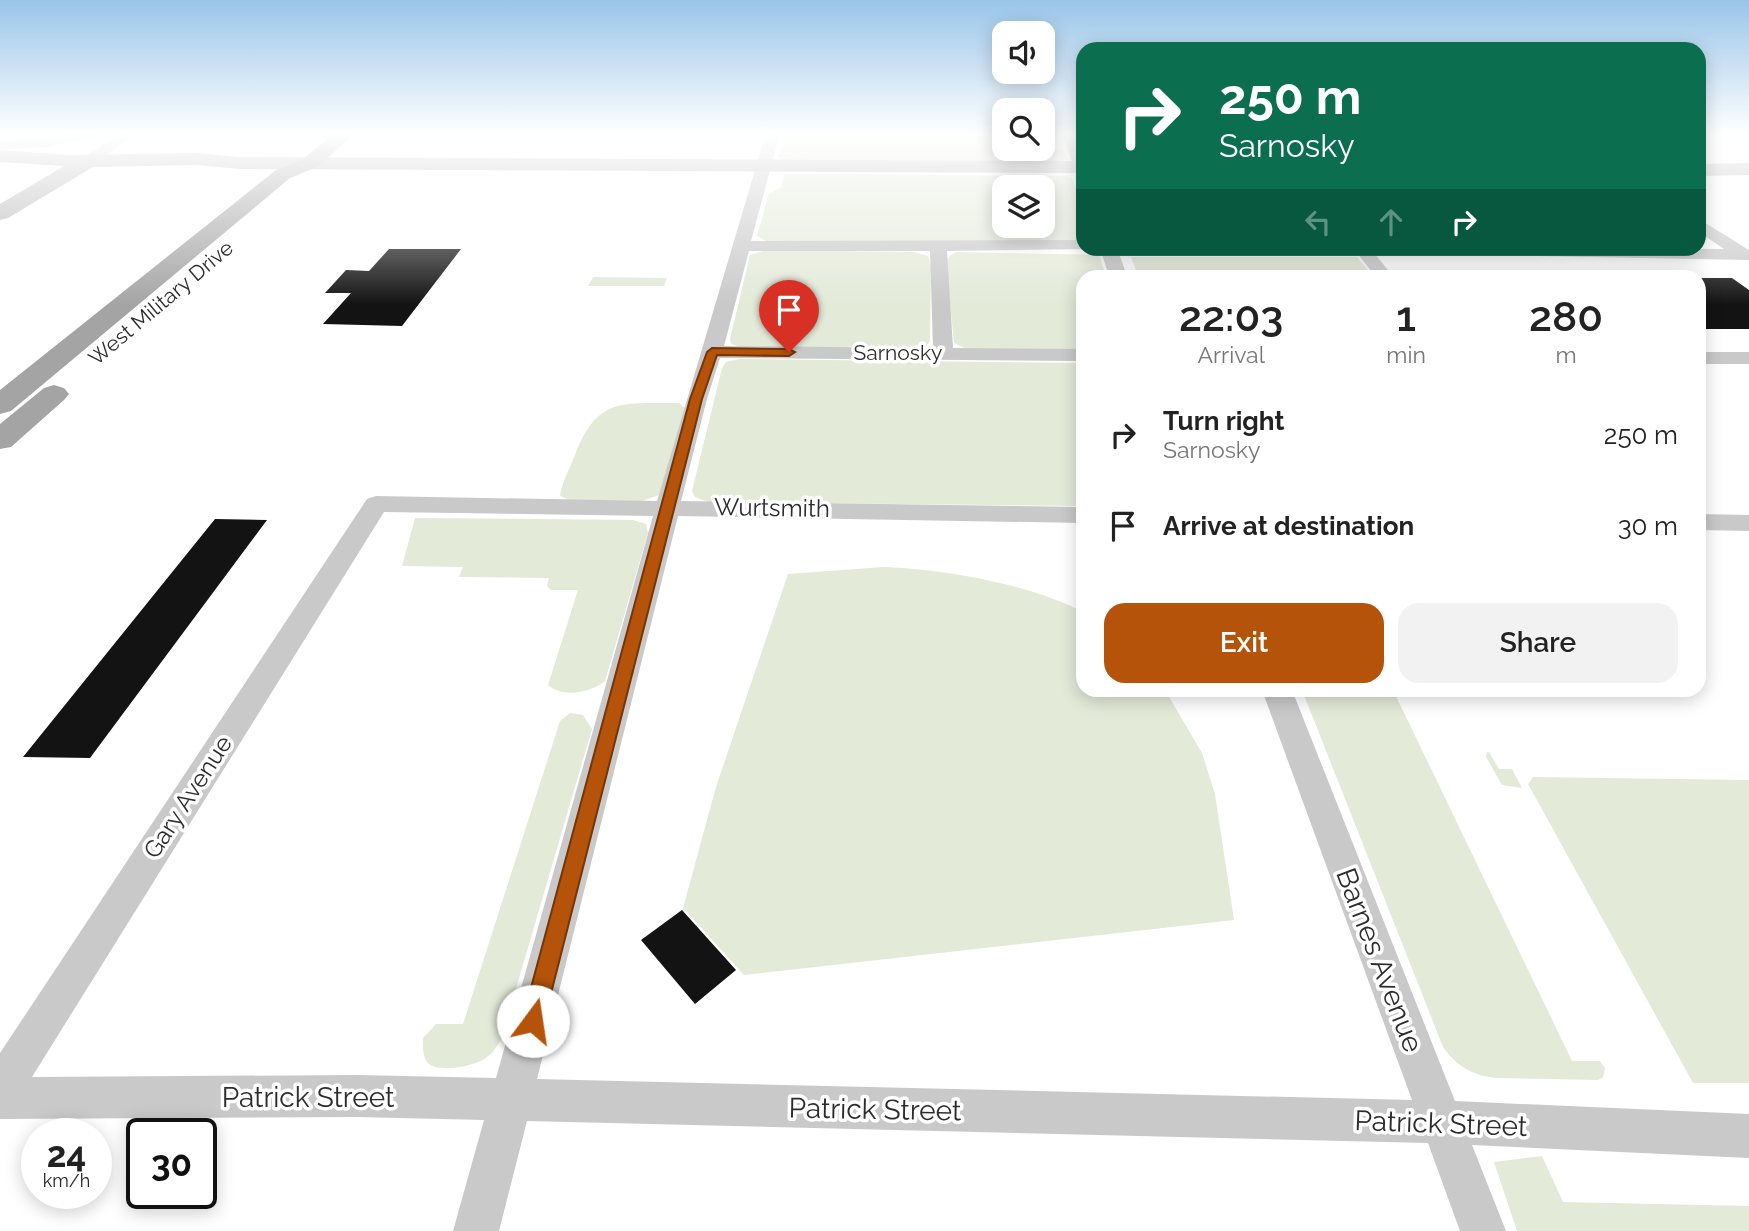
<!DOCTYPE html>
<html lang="en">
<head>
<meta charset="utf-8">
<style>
  :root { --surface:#fff; --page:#f2f2f2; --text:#222; --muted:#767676; --accent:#b45309 }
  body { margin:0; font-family:Raleway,sans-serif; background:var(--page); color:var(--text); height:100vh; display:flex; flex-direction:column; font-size:26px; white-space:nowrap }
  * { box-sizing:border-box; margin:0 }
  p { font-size:23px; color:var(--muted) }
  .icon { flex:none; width:38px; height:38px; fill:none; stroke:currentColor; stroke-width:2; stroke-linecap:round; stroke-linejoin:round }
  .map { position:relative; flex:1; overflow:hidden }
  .details { position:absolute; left:1076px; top:270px; width:630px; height:427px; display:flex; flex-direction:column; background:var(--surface); border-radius:21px; box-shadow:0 4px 18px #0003 }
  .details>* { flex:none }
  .hud { position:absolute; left:1076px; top:42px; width:630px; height:214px; border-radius:21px; box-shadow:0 4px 18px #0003; background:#0b6e4f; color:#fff; overflow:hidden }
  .controls { position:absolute; left:992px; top:21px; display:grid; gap:14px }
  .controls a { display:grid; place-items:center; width:63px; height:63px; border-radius:14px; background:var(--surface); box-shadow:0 4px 18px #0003; font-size:35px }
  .speed { position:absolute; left:21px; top:1118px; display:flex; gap:14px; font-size:35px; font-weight:700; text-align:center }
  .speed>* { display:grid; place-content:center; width:91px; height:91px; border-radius:50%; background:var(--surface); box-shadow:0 4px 18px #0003; line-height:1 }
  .speed small { font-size:18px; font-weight:400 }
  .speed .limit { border:4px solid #111; border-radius:10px; background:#fff; color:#111 }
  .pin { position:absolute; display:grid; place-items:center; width:60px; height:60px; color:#fff; margin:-72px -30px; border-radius:50% 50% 50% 0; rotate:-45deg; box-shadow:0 0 7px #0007 }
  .pin .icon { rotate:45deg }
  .me { position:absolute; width:77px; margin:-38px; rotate:14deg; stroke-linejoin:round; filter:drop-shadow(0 0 5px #0008) }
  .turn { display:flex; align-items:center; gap:24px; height:147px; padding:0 28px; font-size:32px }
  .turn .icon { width:91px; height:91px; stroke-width:2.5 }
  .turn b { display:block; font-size:49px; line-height:60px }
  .lanes { display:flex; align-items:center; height:66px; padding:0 28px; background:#0003; justify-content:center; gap:35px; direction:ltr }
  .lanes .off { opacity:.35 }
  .eta { display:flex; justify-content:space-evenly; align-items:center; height:119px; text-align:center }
  .eta b { font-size:42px; font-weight:600; line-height:49px }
  .primary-button { display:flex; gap:14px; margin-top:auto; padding:14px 28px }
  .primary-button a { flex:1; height:80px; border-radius:21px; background:var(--accent); color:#fff; font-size:28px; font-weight:600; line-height:80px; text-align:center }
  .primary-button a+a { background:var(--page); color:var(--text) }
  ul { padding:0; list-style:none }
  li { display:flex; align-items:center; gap:21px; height:91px; padding:0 28px }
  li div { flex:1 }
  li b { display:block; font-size:26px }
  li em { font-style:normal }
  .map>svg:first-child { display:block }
</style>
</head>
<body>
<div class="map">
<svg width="1749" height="1231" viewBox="0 0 1749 1231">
  <rect width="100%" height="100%" fill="#fff"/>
  <!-- green -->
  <path fill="#e3ead8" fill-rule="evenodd" d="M787 133H996L1004 134V149H1057L1064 151 1066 159 1060 162 784 160 778 157Z
    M784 174 1065 176 1072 178 1083 210V242L766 241 757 236 769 194 781 187ZM1004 187H1043V226H1004Z
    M1352 249 1355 252 1126 251 1125 249Z
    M766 250 914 252 928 256 931 265 930 341 926 346 913 347H741L731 344 730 339 750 255Z
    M957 252 1099 255 1106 276H1083V350L967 349 954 343 946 262 950 255Z
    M1131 257H1357L1373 276H1138Z
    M593 277 667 278 664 286H588Z
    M739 359 1083 363V506L708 502 695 497 692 491 722 368 726 362Z
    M679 403 685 408 659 495 642 501 570 500 560 496C562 482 570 468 575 455 598 396 622 404 679 403Z
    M415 518 633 520 646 524 648 533 605 681C591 693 562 698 548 685L578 590H551L547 586 549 578 459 577 463 567 402 566Z
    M883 567C943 569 1030 584 1083 612V690H1165L1202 753 1215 794 1234 920 744 975 683 908 716 787 788 574Z
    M1302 690H1393L1572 1061H1600L1605 1068 1603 1077 1598 1080 1495 1078C1471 1075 1457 1066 1443 1047Z
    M570 713 583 715 592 729 501 1040C497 1046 493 1053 487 1057 477 1066 440 1073 429 1064 422 1058 423 1046 423 1038L436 1024H463L560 721Z
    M1487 752H1489L1499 769H1512L1522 788 1502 785 1486 757Z
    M1533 777 1749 780V1083H1693L1528 784Z
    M1542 1156 1563 1202 1749 1206V1231H1517L1494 1162Z"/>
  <!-- building -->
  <path fill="#131313" d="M389 249H461L402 326 323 324 351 293H325L346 270 369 271Z
    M1699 278H1732L1749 290V329H1699Z
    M215 519 267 520 90 758 23 757Z
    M682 910 736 970 695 1004 641 940Z"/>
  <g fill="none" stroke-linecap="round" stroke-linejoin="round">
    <!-- street -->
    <path fill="#c9c9c9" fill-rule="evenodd" d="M75 133H102L100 136 46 147 0 149V141L46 139Z
      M122 133H138L93 164H83L81 161 83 158Z
      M766 133H780L751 241 1083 240V248L1089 249 947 251 953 348 1083 349V361L720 358 707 399 681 501 1083 507V523L678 516 537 1079 1412 1100 1262 690H1292L1455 1101 1749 1114V1158L1472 1145 1506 1231H1460L1428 1143 527 1121 499 1231H453L484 1120 357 1117 0 1119V1053L367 499 376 496 657 501ZM749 251H930L933 348 724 346ZM384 512 653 516 496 1078 357 1075 32 1077Z
      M1062 133H1076L1083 153V176L1076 172Z
      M1699 219 1749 250V260L1374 253 1393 276H1375L1353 248 1724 249 1699 232Z
      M1100 248H1117L1127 276H1109Z
      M1699 352H1749V364H1699Z
      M1699 514 1749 515V531L1699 530Z"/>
    <!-- secondary -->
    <path fill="#b6b6b6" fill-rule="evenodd" d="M0 150 68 155 197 153 239 157 1083 161V173L239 169 197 165 93 167 8 218 0 220V204L64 166 0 162Z
      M1749 163V175L1699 176V164Z"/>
    <!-- primary -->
    <path fill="#a4a4a4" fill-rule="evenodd" d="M335 133H356L317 167 290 178 11 411 0 414V390L276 170 303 159Z
      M54 385 64 388 69 394 64 400 11 447 0 449V424L44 388Z"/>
  </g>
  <!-- sky -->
  <linearGradient id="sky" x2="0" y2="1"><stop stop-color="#99c5e9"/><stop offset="0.44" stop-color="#fff"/><stop offset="1" stop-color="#fff" stop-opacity="0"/></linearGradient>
  <rect width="1749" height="305" fill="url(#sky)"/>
  <!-- route -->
  <path fill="#b45309" stroke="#753606" stroke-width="2" d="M712 348 789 349 795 352 789 356 717 355 702 399 544 1021 541 1029 533 1032 525 1029 522 1021 690 399 707 352Z"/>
  <g text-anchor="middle" stroke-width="7" stroke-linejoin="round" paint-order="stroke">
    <!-- far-street labels -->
    <g font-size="21" fill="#2c2c2c" stroke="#fff">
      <text transform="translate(161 303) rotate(-40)" y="7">West Military Drive</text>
      <text x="898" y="360">Sarnosky</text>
    </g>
    <!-- street labels -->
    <g font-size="24" fill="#2c2c2c" stroke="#fff">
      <text transform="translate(772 508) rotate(1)" y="8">Wurtsmith</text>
      <text transform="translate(188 797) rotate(-57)" y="8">Gary Avenue</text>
    </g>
    <!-- near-street labels -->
    <g font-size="28" fill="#2c2c2c" stroke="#fff">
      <text transform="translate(1380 960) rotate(69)" y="10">Barnes Avenue</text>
      <text x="308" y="1107">Patrick Street</text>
      <text transform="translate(875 1109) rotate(1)" y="10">Patrick Street</text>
      <text transform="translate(1441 1123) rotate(2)" y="10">Patrick Street</text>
    </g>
  </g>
</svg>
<div class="controls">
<a><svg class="icon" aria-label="sound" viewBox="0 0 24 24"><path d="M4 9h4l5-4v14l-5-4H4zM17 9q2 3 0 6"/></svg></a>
<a><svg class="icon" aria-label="search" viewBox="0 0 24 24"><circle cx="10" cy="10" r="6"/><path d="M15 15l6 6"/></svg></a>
<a><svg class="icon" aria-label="layers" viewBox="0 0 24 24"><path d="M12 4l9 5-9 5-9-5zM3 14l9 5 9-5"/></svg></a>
</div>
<div class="speed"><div>24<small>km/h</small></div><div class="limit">30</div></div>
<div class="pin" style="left:789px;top:352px;background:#d93025"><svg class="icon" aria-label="arrive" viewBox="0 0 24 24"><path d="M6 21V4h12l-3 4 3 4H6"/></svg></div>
<svg class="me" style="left:533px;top:1021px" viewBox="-20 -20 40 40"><circle r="19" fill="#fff"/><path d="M0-13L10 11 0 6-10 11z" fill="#b45309"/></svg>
<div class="hud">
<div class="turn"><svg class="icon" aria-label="right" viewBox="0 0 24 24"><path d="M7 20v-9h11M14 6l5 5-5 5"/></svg><div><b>250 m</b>Sarnosky</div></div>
<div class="lanes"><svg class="icon off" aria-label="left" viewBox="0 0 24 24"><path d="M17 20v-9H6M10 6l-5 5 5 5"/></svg><svg class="icon off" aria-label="ahead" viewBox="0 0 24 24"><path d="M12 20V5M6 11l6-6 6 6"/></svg><svg class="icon" aria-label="right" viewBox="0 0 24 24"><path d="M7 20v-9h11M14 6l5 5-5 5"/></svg></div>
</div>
<section class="details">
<div class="eta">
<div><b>22:03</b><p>Arrival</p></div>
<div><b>1</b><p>min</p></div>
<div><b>280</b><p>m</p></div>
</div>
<ul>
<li><svg class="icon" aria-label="right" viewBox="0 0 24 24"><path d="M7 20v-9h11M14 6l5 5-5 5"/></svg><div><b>Turn right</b><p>Sarnosky</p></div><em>250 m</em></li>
<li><svg class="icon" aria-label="arrive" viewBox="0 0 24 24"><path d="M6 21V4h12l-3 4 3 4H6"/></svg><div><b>Arrive at destination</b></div><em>30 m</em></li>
</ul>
<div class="primary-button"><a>Exit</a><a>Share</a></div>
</section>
</div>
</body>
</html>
